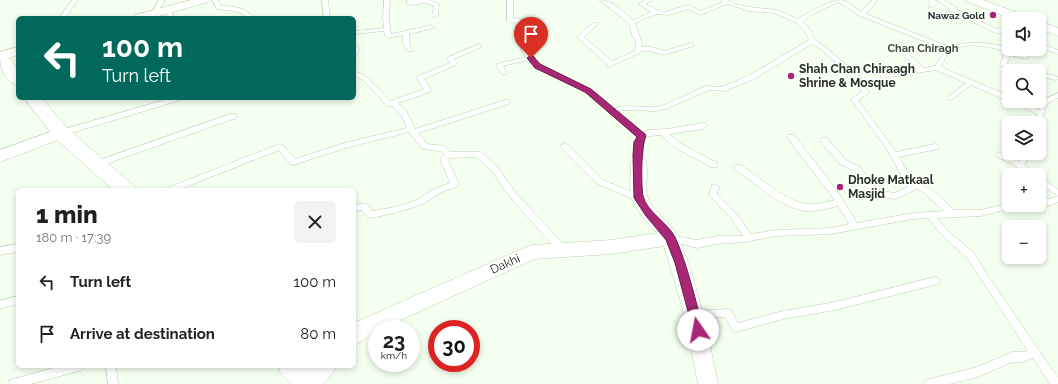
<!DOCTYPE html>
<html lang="en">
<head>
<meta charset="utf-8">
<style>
  :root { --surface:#fff; --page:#f2f2f2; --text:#202124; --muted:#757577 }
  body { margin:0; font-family:Raleway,sans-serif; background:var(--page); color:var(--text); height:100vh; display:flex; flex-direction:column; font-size:15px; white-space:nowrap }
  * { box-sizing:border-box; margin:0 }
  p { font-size:13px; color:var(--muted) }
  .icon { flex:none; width:22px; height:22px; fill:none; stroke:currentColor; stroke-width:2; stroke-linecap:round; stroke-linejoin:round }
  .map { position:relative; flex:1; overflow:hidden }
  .sheet { position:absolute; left:16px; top:188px; width:340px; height:180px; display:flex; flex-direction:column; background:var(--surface); border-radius:6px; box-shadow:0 2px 6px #0003 }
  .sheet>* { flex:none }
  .hud { position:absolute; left:16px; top:16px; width:340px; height:84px; border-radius:6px; box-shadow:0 2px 6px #0003; background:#00695c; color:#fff; overflow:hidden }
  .controls { position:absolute; left:1002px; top:12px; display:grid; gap:8px }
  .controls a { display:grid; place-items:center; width:44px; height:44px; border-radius:6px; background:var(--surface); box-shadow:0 2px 6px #0003; font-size:20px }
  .speed { position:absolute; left:368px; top:320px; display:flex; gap:8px; font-size:20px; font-weight:700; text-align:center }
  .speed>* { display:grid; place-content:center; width:52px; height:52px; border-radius:50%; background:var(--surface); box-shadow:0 2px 6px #0003; line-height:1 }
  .speed small { font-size:10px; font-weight:400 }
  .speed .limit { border:6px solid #d22; background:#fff; color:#111 }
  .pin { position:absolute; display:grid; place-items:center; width:34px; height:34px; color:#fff; margin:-41px -17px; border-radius:50% 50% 50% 0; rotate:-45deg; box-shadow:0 0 4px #0007 }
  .pin .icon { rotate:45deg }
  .me { position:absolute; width:44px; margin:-22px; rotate:348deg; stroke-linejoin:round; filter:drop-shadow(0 0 3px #0008) }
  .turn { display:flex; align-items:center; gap:14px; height:84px; padding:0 20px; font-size:18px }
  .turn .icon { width:52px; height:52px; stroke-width:2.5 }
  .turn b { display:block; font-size:28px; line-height:34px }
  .round { display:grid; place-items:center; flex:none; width:42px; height:42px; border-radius:6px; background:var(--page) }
  .head { display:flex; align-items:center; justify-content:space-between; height:68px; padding:0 20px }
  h1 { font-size:24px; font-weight:800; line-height:30px }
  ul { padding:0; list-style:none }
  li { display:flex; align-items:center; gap:12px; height:52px; padding:0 20px }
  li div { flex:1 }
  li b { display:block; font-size:15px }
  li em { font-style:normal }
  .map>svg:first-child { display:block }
</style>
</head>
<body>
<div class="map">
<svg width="1058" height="384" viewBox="0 0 1058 384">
  <rect width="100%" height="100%" fill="#f5ffef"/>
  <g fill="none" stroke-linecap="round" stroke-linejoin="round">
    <defs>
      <path id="service" d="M72 0H78L65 18H59Z
        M159 0H165L156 15H152L151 14Z
        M212 0H218L221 6C234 6 246 8 254 18H248C239 9 228 11 217 9Z
        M322 0H328L330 18H324Z
        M384 0H390L389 19 391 34 432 25 435 27 434 28 409 34V44L413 50 412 51H408L403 44V35L388 38 385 36 384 31 354 34V32L356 31 384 28 383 19Z
        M407 0H430L439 4 438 16 435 18 432 16 434 6 426 3 410 5 407 3Z
        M507 0H513V19L518 18 521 20 527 50 539 65 590 89 614 109 622 106 655 107 664 105 706 86 722 87 750 75 809 40 805 32 797 23 774 13 749 11 727 4 701 15 688 9 669 15 656 14 635 23C637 31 642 39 642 47H651L664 51 691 43 694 45 693 46 664 55 651 51H641L640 53 609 67 607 66V64L578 38V36L593 23H597V25L584 37 612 61 635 51 636 41 632 35 629 23 599 0C613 0 622 11 633 20L651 12 639 4 645 0H652L646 4 657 10 665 12 688 5 701 11 723 2 721 0H728L734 4 749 7 777 10 798 19C806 13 832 0 842 0 848 2 856 8 861 12L872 0H878L866 14 950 47C967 41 985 42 1002 46L1006 35 1001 33H996L950 11 949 10 950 9 937 0H944L957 8V10L997 29 1000 28 1009 32V43L1008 48 1012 49V51L1028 56 1029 57 1026 59 1010 55 1007 64 1031 70 1032 71H1020L1001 66 1000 65 1005 51C989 47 963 40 949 53 945 57 943 63 941 67L1009 96V101H1010H1007L971 85 951 100H949L948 98 949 96 966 83 936 70 883 78 880 76 883 74 917 69 900 52V50H904L924 68 935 66 946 50 860 16 838 2 809 16 803 22 811 31 815 40 825 47 862 78V83L869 93 858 100 896 152 935 144 938 145 939 147 938 149 899 157 915 184C927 182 945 202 954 210H981L1009 203V205H1016L1015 207 1012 208 981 216 937 218 947 230 974 253 986 273 1058 378V384H1050L1033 358 1023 362H1012L978 377 949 384H924L925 380 977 367 1012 352H1023L1028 351 968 259 941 234 928 218 913 219 831 234 777 236 744 242 717 244 697 248 667 240 666 238 667 236 670 235 697 240 717 236H743L731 218 709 195 712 185 715 184 719 187 717 194 737 214 751 234 777 230 831 228 849 224 838 206C829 208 817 212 807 211 782 209 755 183 735 169L734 167 735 165H741C758 177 787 202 807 204 816 205 826 202 835 200L788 139 787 137 788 135H794L840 195 857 223 913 213 944 211 922 191 917 189 895 199 876 196H863L862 194 863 192 870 191 854 171 840 164 821 142 820 140 821 138H827L846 160 860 167 878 190 894 193 908 187 886 148 851 99 862 92 856 83V81L821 49 812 44 754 79 725 91 709 90 666 109 655 111 623 110 618 112 643 133 649 130 668 129 703 123 706 124 707 126 703 129 669 134 680 143 717 163 718 165 717 167H711L674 147 661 135 650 136 645 138 643 142V163L639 166 635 163V142L638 137 586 93 535 67 529 60 503 66 507 73 506 74H502L496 65 497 64 526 57 521 50 515 22 510 23 507 21Z
        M928 0H935L938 3 933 7H929L928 6 931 3Z
        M168 8 171 10 174 18H168L165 10Z
        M1039 43 1058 50V54L1039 47Z
        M354 44 358 46 359 52 354 56Z
        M479 44 482 46 481 47 454 59 457 64 456 65 424 79 431 90 430 92 398 103 407 112 415 129 505 100H509L510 102 509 104 418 133 427 144 445 146 450 152H481L498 167 514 191 565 246 566 249 565 252 562 253 559 252 508 195 492 171 476 157 450 158 448 160 459 184 458 186 440 193 423 204 395 213 371 218 368 217 362 210 354 211V205C366 203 366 202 373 211L395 207 417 200 434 189 450 183 440 159 444 155 440 151 422 149 409 132 349 147 293 165 290 164 279 150 178 190H166L167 188 280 144 283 145 295 159 348 142 407 128 401 115 393 106H387L365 82 354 75V71L365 75 390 101 424 89 417 78 418 76 450 63 447 58 448 57Z
        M1039 72 1057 76 1058 79 1055 80 1039 76Z
        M1058 93V98L1048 103 1039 125V123H1033L1037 114 1011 101H1020L1039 110 1043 100Z
        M171 98H182L181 100 61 136 57 133 58 131Z
        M230 114H236L237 116 236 118 100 166H94L93 164 94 162Z
        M564 143 567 144 603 180 642 196 643 198 642 200H636L597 184 561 148 560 146Z
        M1000 152 1019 161 1021 153H1029L1025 165 1038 175H1028L1014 165 997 157 996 155Z
        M1039 176 1058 189V202L1048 206 1039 200V193L1049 199 1058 196 1039 183Z
        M18 244V252L0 255V247Z
        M935 277 938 278 940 281 938 284 935 285 835 310 783 319 736 332 733 331 725 317 695 319 692 318 690 315 692 312 695 311 728 309 731 310 738 323 783 311 835 302Z
        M18 296V304L0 309V301Z
        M61 366H84L83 369 79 371 31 384H8L9 380 13 379Z
        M106 366H116L118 384H108Z"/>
      <path id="minor" d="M191 0H210L208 2 152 18H133L135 15Z
        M966 0H983L1027 16 1029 19H1012L968 2Z
        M1039 21 1058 28V36L1039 29Z
        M18 47V55L0 60V52Z
        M61 128 66 129 68 133 66 137 0 162V150Z
        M639 157 644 159C651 170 643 186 648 198 654 213 671 222 678 237 698 283 708 335 718 384H698L684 313 664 246 612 254 534 259 381 329H377V331C368 335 363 342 354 346V324L356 322 526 247 532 245 612 240 657 233 641 215 632 199 630 187 631 163 634 159Z
        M312 366H336L333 373 323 384H299L302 377Z"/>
      <path id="tertiary" d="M0 53 6 54 18 69V85C2 81 0 67 0 53Z
        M24 98H42L67 128 133 185 136 190H113L55 138Z
        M278 366H308L318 375 322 384H291L281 374Z"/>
    </defs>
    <!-- service casing -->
    <use href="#service" stroke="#bdceb4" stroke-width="1"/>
    <!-- minor casing -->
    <use href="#minor" stroke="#bdceb4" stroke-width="1"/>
    <!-- tertiary casing -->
    <use href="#tertiary" stroke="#bdceb4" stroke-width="1"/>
    <!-- service -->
    <use href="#service" fill="#fff" fill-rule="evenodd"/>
    <!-- minor -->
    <use href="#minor" fill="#fff" fill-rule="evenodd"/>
    <!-- tertiary -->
    <use href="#tertiary" fill="#fff" fill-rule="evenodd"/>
  </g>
  <!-- route -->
  <path fill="#a82877" stroke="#6d1a4d" d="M531 55 533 56 540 64 591 89 645 134 646 136C641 146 641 185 643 196 647 212 668 223 675 237 688 266 695 300 704 330L702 334 698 336 694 334 693 330 675 263 666 240 646 216 634 198 633 155 634 142 637 137 585 92 535 68 527 58Z"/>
  <!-- markers -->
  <g fill="#a82877" stroke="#fff" stroke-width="1.5">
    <circle cx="993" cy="15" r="4"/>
    <circle cx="791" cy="76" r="4"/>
    <circle cx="840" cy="187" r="4"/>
  </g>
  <g text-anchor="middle" stroke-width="3" stroke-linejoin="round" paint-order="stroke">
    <!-- far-poi labels -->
    <g font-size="10" font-weight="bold" fill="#282f25" stroke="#fff" text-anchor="end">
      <text x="985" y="19">Nawaz Gold</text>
    </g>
    <!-- far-neighbourhood labels -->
    <g font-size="11" font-weight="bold" fill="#3d4b35" stroke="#fff">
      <text x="923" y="52">Chan Chiragh</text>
    </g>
    <!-- poi labels -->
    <g font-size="12" font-weight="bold" fill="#282f25" stroke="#fff" text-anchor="start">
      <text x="799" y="73">Shah Chan Chiraagh<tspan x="799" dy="14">Shrine &amp; Mosque</tspan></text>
      <text x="848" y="184">Dhoke Matkaal<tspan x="848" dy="14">Masjid</tspan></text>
    </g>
    <!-- street labels -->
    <g font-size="12" fill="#282f25" stroke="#fff">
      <text transform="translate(505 264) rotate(-24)" y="4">Dakhi</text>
    </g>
  </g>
</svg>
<div class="controls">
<a><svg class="icon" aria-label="sound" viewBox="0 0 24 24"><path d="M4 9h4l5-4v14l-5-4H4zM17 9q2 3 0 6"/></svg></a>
<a><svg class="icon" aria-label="search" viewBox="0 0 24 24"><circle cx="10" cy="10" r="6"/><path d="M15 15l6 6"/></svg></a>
<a><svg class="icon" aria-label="layers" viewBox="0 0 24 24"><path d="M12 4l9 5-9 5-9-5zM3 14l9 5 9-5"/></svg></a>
<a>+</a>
<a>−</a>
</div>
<div class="speed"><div>23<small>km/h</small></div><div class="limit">30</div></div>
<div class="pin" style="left:531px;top:58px;background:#d93025"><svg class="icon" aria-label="arrive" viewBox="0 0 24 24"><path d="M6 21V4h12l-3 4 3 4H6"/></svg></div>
<svg class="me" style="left:698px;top:330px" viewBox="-20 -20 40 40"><circle r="19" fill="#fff"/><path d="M0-13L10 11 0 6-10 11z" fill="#a82877"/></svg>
<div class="hud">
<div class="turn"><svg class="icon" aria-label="left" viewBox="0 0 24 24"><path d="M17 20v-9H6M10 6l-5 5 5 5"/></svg><div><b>100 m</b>Turn left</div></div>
</div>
<section class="sheet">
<div class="head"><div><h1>1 min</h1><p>180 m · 17:39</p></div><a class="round"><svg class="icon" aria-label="close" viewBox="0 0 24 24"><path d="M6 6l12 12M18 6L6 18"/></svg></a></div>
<ul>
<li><svg class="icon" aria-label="left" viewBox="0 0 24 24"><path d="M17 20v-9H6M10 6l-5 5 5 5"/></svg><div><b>Turn left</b></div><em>100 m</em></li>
<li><svg class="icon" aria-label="arrive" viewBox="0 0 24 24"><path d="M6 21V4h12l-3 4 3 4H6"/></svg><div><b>Arrive at destination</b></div><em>80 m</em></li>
</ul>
</section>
</div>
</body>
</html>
